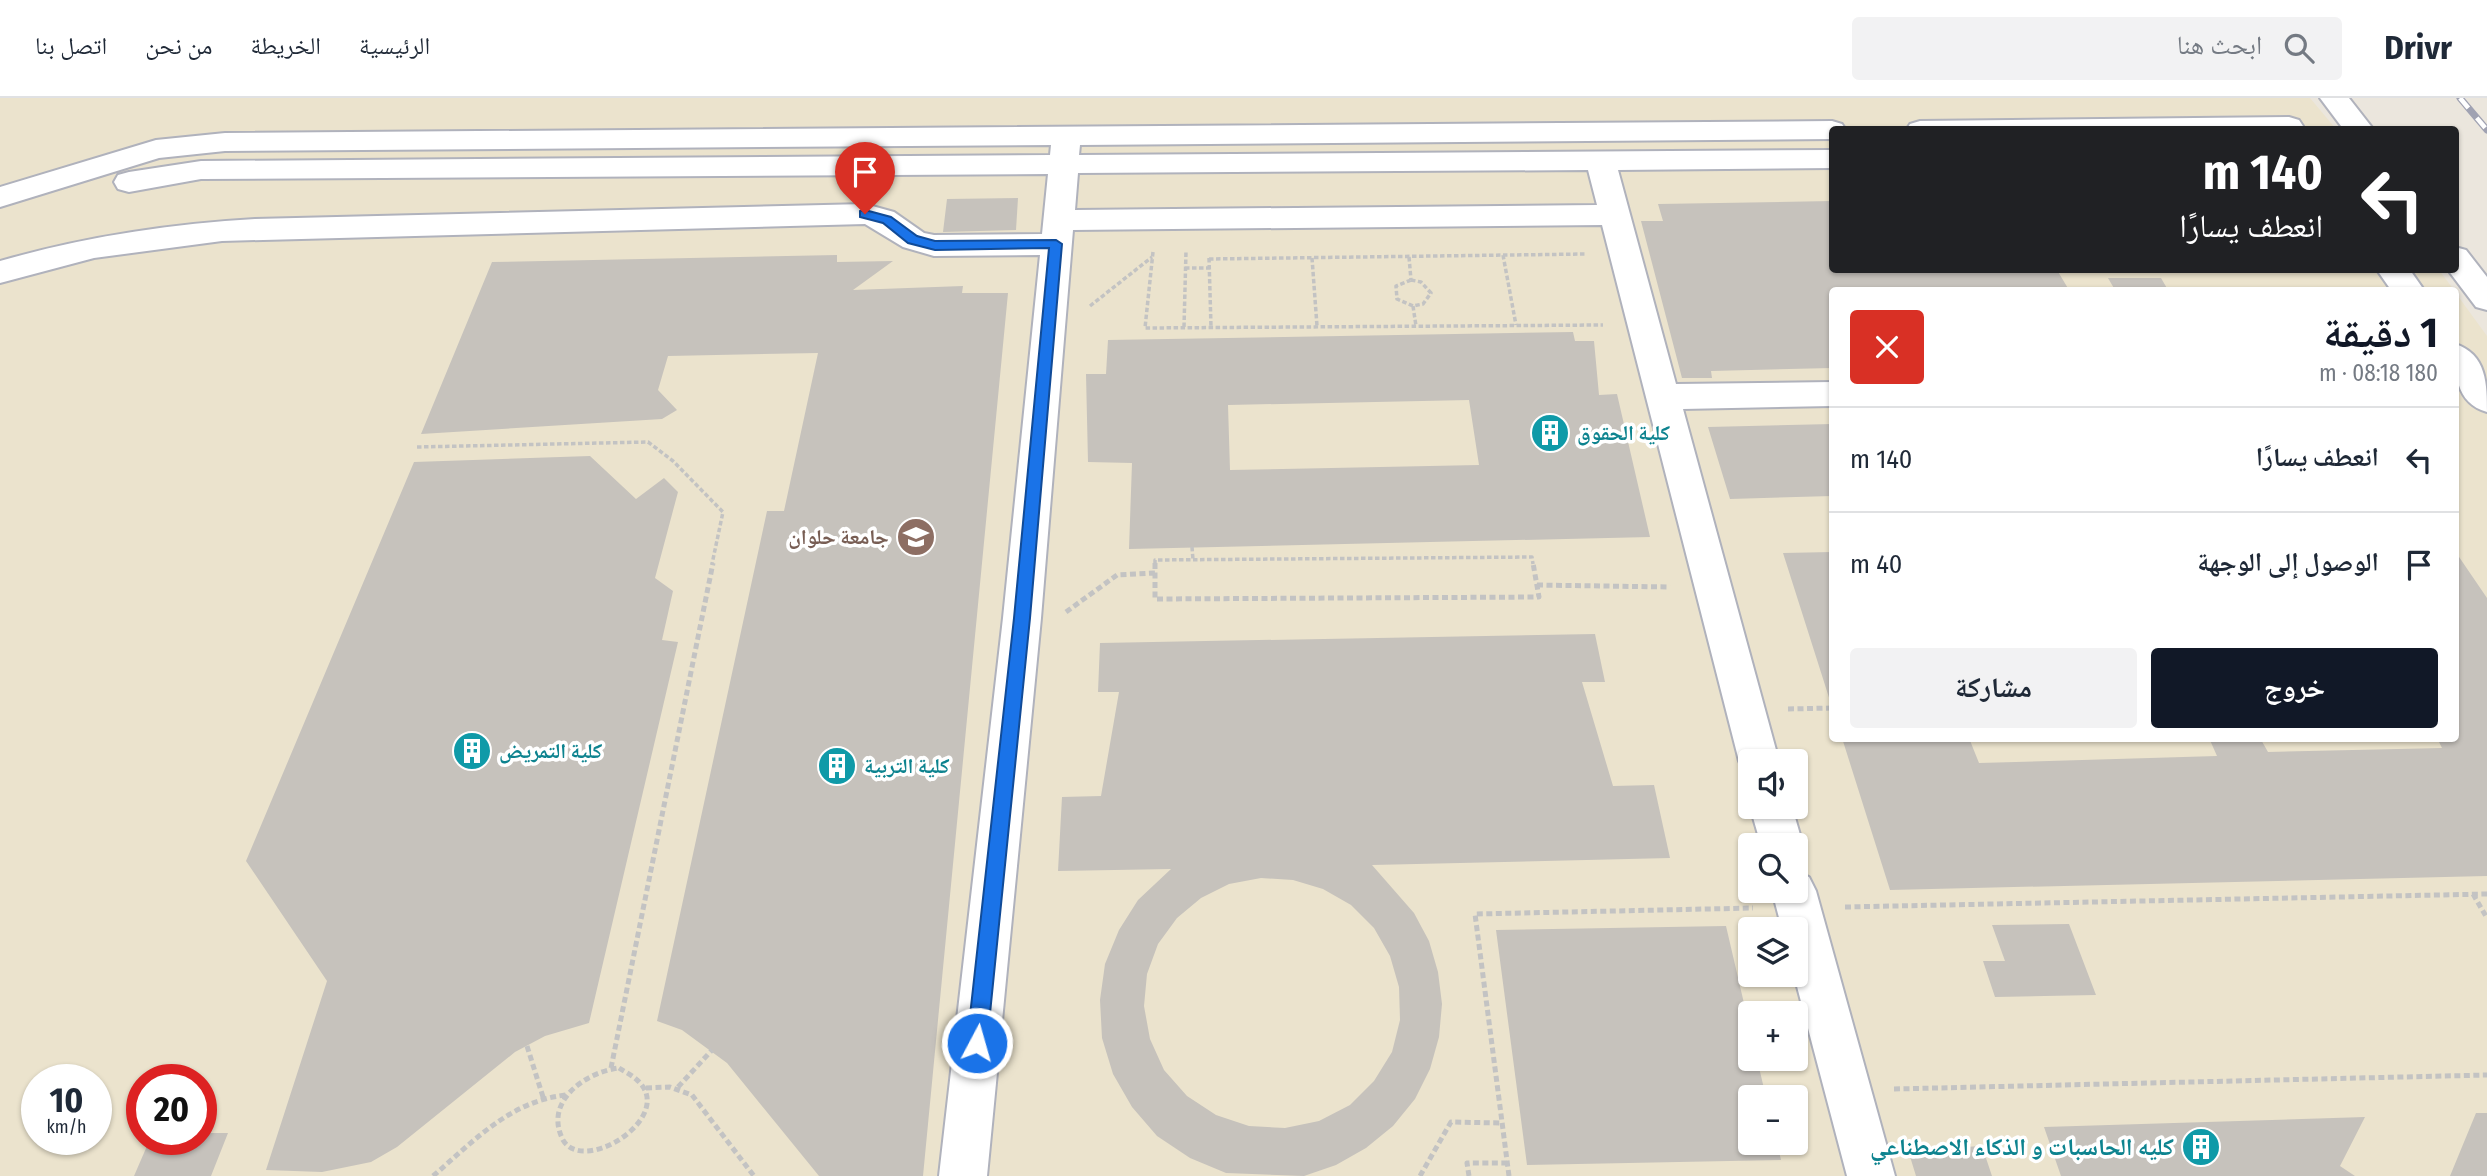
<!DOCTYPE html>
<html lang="ar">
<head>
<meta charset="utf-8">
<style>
  :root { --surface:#fff; --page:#f2f2f3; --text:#1f2937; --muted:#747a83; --line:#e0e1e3; --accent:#111827 }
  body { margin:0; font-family:"Fira Sans Condensed","Noto Naskh Arabic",sans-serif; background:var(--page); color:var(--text); direction:rtl; height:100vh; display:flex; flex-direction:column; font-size:26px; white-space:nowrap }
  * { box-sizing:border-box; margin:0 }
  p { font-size:23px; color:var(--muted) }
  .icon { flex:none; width:38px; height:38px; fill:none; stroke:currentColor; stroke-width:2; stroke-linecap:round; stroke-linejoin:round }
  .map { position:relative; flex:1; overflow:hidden; direction:ltr }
  .drawer { position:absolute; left:1829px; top:189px; width:630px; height:455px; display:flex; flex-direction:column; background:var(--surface); border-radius:7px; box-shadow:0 2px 5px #0004; direction:rtl }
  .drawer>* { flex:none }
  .top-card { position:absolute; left:1829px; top:28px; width:630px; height:147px; border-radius:7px; box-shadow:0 2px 5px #0004; direction:rtl; background:#202124; color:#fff; overflow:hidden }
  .tools { position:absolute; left:1738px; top:651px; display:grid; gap:14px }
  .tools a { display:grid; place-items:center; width:70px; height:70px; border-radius:7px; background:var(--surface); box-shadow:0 2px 5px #0004; font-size:35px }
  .speed { position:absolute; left:21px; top:966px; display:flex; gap:14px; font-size:35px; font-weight:700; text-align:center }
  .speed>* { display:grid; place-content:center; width:91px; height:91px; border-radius:50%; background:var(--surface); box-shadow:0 2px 5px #0004; line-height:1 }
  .speed small { font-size:18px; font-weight:400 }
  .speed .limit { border:10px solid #d22; background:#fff; color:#111 }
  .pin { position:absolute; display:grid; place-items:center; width:60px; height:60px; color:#fff; margin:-72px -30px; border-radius:50% 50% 50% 0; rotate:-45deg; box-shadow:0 0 7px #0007 }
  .pin .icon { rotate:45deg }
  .me { position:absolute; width:77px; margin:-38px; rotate:6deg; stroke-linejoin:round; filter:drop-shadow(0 0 5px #0008) }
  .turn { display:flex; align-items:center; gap:24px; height:147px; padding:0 21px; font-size:32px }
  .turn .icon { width:91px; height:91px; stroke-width:2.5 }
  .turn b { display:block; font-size:49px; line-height:60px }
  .round { display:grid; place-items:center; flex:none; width:74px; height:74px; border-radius:7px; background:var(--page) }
  .head { display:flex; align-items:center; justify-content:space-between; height:119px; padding:0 21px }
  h1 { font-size:42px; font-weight:700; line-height:52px; color:var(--accent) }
  .button { display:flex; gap:14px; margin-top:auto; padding:14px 21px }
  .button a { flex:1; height:80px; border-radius:7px; background:var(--accent); color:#fff; font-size:28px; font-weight:700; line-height:80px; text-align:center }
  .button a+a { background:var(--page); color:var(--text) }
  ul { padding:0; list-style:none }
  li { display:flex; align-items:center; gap:21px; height:105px; padding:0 21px; border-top:2px solid var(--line) }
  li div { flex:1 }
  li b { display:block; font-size:26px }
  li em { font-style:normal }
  header { display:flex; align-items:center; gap:42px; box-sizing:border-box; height:98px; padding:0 35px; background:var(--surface); border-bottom:2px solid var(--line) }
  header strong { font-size:33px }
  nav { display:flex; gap:38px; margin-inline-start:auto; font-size:24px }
  .search { width:490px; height:63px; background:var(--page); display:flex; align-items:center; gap:18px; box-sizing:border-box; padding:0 24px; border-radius:7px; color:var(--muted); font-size:26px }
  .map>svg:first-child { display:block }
</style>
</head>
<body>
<header>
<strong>Drivr</strong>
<div class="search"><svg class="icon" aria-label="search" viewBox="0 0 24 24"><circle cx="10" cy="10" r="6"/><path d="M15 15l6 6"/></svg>ابحث هنا</div>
<nav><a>الرئيسية</a><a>الخريطة</a><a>من نحن</a><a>اتصل بنا</a></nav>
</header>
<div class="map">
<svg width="2487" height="1078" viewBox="0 0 2487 1078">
  <rect width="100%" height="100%" fill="#ebe6dd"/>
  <!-- education -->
  <path fill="#ebe3cd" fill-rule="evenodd" d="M0 0H2310L2336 31 1832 32V172H2439L2454 192H1832V640H2455V194L2487 238V1078H0ZM1750 663H1796V709H1750ZM1750 747H1796V793H1750ZM1750 831H1796V877H1750ZM1750 915H1796V961H1750ZM37 982H96V1041H37ZM142 982H201V1041H142ZM1750 999H1796V1045H1750Z"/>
  <!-- building -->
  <path fill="#c6c2bc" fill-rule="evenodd" d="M1018 100 1016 132 943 134 947 101Z
    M1832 103V172H2057L2069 192H1832V270L1711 273 1712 280H1682L1641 123H1663L1658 106Z
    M837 157V164L893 163 853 192 963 188 962 195H1008L923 1078H819L727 965 682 932 657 923 767 413H784L818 255 668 258 658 292 677 312 662 321 421 336 492 164Z
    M2108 180H2161L2168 192H2115Z
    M1573 234 1575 243H1594L1599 297 1617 296 1650 439 1129 451 1132 365 1088 364 1086 276H1106L1108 242ZM1469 302 1479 367 1230 372 1228 307Z
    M1832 326V398L1730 401 1708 329Z
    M590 358 636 401 664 380 678 394 655 480 673 493 662 542 678 544 589 925 545 938 515 954 397 1049 371 1064 322 1074 266 1072 327 883 246 763 414 364Z
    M2455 453 2487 500V778L1890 792 1842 640H1969L1979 665 2217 658 2209 640H2260L2268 654 2442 650 2437 640H2455Z
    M1832 454V609L1783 455Z
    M1595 536 1605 584H1582L1613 688 1654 687 1670 760 1372 767 1414 815 1429 843 1438 874 1442 906 1439 939 1430 971 1415 1001 1393 1028 1366 1050 1336 1067 1304 1078 1226 1075 1190 1060 1157 1038 1132 1009 1113 976 1102 940 1100 902 1105 866 1119 832 1138 802 1171 771 1058 773 1062 699 1101 698 1119 594H1098L1100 545ZM1261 780 1293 782 1323 791 1351 807 1374 830 1390 858 1399 889 1400 922 1392 954 1374 983 1350 1007 1319 1023 1285 1030 1249 1028 1216 1017 1187 998 1164 972 1150 941 1144 908 1147 876 1158 846 1177 820 1201 800 1229 786Z
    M2069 826 2096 897 1995 899 1983 863H2005L1992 827Z
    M1726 828 1750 931V961H1757L1766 999H1750V1045H1777L1781 1062 1527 1067 1496 832Z
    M2476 1015H2487V1078H2450Z
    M2365 1019 2340 1068 2355 1078H2061L2044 1029Z
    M201 1035H228L211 1078H134L150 1041H201Z
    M1982 1048 1992 1078H1916L1908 1052Z"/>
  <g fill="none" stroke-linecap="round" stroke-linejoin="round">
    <defs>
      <path id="minor" d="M2320 0H2349L2374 32H2344Z
        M2289 19 2299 22 2303 28 2301 32H1906L1910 26 1920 23Z
        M1832 23 1842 26 1846 32H1832V41L1080 47 1079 57 1832 52V70L1618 72 1676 286 1832 284V308L1683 311 1779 663H1750V678L1745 676 1739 663 1602 127 1073 132 1041 520 987 1078H939L1003 520 1040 157 934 158 903 149 865 126 222 143 94 160 0 185V163C84 139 168 126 255 121L865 106 894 114 924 135 934 137 1042 136 1048 76 201 81 129 94 118 91 114 84 118 77 129 74 201 63 1050 57 1051 47 225 53 159 60 0 109V89L156 42 225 35ZM1588 72 1597 107 1075 112 1078 75Z
        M2455 149 2466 152 2487 179V212L2476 209 2448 172H2455Z
        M2377 172H2410L2424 192H2391Z
        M2455 246C2487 256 2487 287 2487 314 2455 305 2455 274 2455 246Z
        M1750 709H1792L1803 747 1797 761 1796 747H1761Z
        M1796 773 1809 779 1816 793 1895 1078H1847L1794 877 1796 831H1782L1772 793H1796Z"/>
    </defs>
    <!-- minor casing -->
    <use href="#minor" stroke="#b0b2bc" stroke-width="4"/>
    <!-- path-far1 -->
    <path stroke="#c3c3c3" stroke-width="3.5" stroke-dasharray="4.5 2.5" stroke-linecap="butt" d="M1153 154 1145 230 1603 227
      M1503 157 1516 227
      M1409 159 1411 182
      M1209 160 1211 229
      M1312 160 1317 228
      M1209 161 1585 156
      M1185 170H1210
      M1411 182 1421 184 1431 195 1423 206 1413 208 1397 201 1396 188Z
      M1090 208 1152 159
      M1413 208 1416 228
      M1184 229 1186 153
      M417 349 648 344 673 363 723 414 712 466
      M1192 449 1193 462
      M1155 466V462L1532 459 1533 466"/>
    <!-- path -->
    <path stroke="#c3c3c3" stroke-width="5" stroke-dasharray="6 3.5" stroke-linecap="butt" d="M1155 465V501L1539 499 1533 465
      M1537 487 1670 489
      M1066 514 1117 477 1155 475
      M1788 611 1832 610
      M2473 796 2487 820
      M1845 809 2487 796
      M527 948 543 999
      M611 970 713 465
      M619 970C625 974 632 977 637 982 678 1018 584 1078 563 1042 543 1003 586 974 619 970Z
      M678 989 712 952
      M646 990 670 989 692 997 754 1078
      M1894 991 2487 977
      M433 1078C474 1043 510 1003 566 997
      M1420 1078 1451 1024 1502 1025
      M1469 1078 1467 1065H1507
      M1509 1078 1475 816 1753 810"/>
    <!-- minor -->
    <use href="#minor" fill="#fff" fill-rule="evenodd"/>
    <defs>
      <path id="rail" d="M2460 0 2487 32"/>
    </defs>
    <!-- rail casing -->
    <use href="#rail" stroke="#a0a2b2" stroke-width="7"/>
    <!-- rail -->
    <use href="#rail" stroke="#fff" stroke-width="4.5" stroke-dasharray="13" stroke-linecap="butt"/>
  </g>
  <!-- route -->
  <path fill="#1a73e8" stroke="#114b97" stroke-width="2" d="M865 112 891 119 917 138 935 143 1056 142 1062 146 1030 520 987 945 984 952 977 955 970 952 967 945 1014 520 1049 150 935 152 908 145 883 125 860 119V113Z"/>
  <!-- icons -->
  <defs>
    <symbol id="building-disc" viewBox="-11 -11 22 22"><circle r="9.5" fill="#0f9aa8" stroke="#fff"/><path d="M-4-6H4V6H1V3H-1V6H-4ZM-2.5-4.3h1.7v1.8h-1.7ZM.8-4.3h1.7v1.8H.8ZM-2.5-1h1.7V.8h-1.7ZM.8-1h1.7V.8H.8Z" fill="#fff"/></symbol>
    <symbol id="university-disc" viewBox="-11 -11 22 22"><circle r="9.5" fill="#8d6e63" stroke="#fff"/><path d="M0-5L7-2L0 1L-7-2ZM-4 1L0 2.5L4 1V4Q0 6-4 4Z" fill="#fff"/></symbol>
  </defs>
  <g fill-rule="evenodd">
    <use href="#building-disc" x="1528" y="313" width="44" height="44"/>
    <use href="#university-disc" x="894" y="417" width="44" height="44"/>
    <use href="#building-disc" x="450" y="631" width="44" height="44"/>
    <use href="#building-disc" x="815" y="646" width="44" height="44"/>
    <use href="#building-disc" x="2179" y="1027" width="44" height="44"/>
  </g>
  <g text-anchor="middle" stroke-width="7" stroke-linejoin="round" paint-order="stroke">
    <!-- culture labels -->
    <g font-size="21" font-weight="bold" fill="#0d838f" stroke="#fff" text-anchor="start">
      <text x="1577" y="342">كلية الحقوق</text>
      <text x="499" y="660">كلية التمريض</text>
      <text x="864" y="675">كلية التربية</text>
    </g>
    <!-- education labels -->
    <g font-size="21" font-weight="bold" fill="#785e54" stroke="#fff" text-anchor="end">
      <text x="889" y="446">جامعة حلوان</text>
    </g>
    <!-- near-culture labels -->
    <g font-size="24" font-weight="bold" fill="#0d838f" stroke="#fff" text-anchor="end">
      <text x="2174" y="1057">كليه الحاسبات و الذكاء الاصطناعي</text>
    </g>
  </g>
</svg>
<div class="tools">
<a><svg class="icon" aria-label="sound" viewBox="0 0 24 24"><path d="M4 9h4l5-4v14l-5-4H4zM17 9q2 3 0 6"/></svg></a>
<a><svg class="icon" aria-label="search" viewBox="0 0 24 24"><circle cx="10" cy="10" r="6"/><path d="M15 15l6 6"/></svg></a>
<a><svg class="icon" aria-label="layers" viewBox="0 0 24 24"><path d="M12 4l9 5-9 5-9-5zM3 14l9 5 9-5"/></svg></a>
<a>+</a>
<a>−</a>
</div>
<div class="speed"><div>10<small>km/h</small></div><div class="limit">20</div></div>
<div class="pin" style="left:865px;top:116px;background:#d93025"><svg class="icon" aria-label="arrive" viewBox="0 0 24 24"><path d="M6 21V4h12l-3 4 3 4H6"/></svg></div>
<svg class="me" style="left:977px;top:945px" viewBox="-20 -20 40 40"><circle r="17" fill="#1a73e8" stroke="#fff" stroke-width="3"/><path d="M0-11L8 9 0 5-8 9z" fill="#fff"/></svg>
<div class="top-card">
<div class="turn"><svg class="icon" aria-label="left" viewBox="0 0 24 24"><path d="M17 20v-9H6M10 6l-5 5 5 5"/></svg><div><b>140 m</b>انعطف يسارًا</div></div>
</div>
<section class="drawer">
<div class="head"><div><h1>1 دقيقة</h1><p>180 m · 08:18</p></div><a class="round" style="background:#d93025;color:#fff"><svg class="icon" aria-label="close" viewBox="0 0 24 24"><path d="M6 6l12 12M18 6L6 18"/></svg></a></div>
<ul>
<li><svg class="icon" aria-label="left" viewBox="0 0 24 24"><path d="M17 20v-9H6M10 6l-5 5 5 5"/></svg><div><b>انعطف يسارًا</b></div><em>140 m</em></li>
<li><svg class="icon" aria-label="arrive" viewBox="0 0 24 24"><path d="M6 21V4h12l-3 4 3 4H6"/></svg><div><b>الوصول إلى الوجهة</b></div><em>40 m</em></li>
</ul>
<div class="button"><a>خروج</a><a>مشاركة</a></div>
</section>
</div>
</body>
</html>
